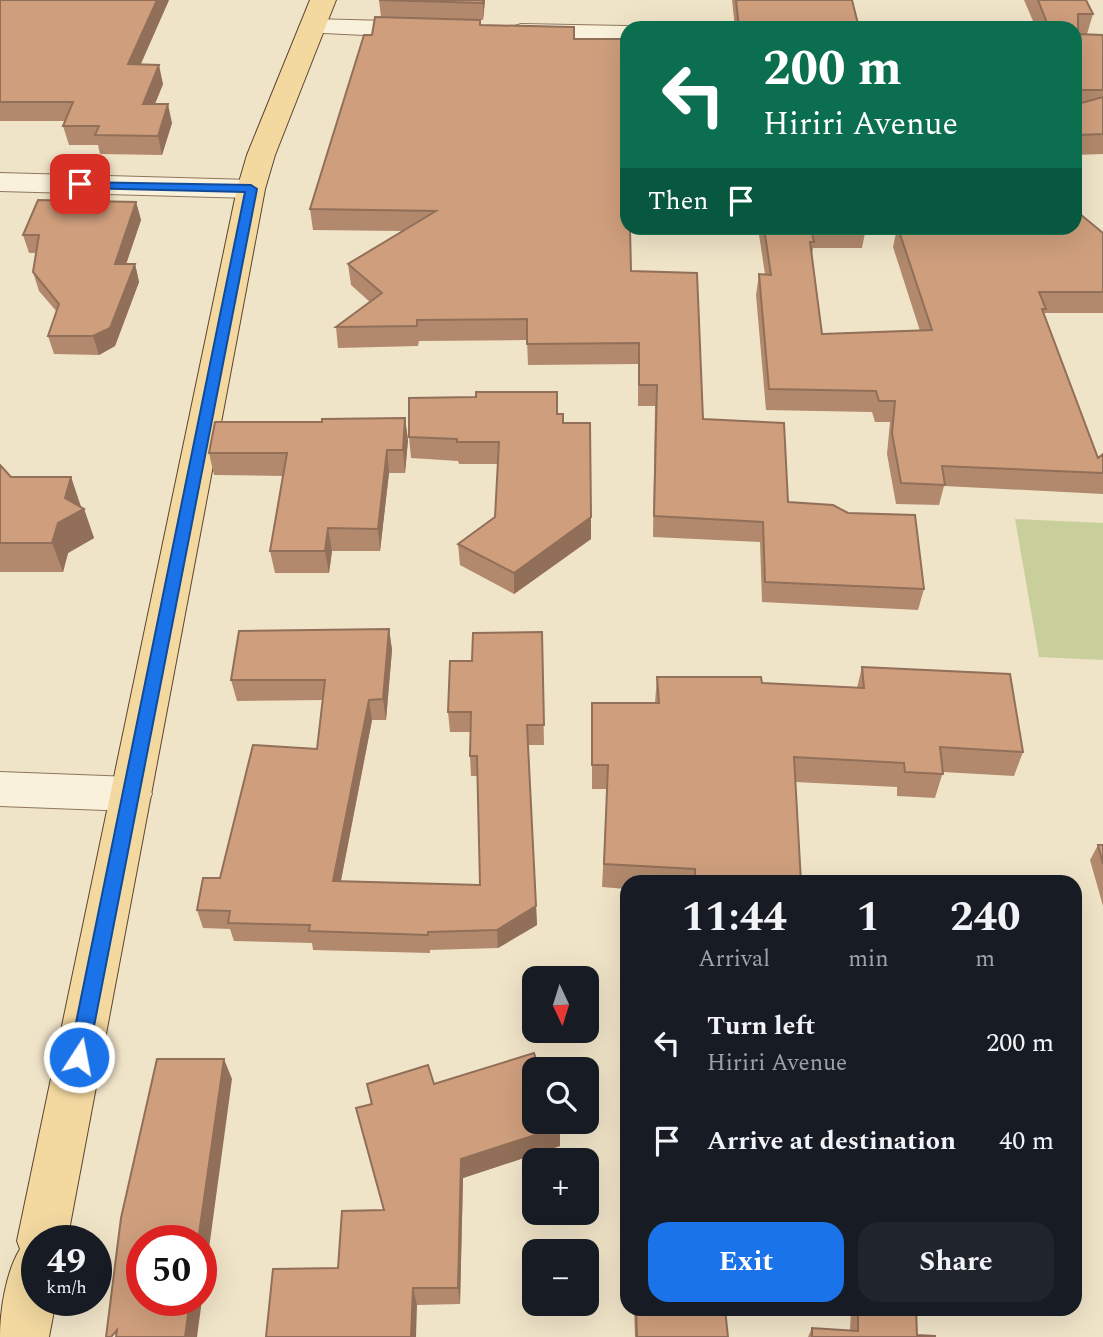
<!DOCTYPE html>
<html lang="en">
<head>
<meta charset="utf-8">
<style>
  :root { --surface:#171b24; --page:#20242c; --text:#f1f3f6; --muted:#9ea1a6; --accent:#1a73e8 }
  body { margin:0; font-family:Spectral,serif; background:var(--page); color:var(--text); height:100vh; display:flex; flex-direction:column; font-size:26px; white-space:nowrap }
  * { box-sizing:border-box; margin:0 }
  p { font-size:23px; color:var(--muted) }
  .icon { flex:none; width:38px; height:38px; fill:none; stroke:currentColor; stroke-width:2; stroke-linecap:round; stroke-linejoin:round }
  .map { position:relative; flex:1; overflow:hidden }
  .side { position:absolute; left:620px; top:875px; width:462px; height:441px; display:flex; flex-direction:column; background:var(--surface); border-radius:21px; box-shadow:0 7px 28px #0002 }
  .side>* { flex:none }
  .top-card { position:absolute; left:620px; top:21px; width:462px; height:214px; border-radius:21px; box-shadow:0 7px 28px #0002; background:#0b6e4f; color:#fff; overflow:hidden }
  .needle { width:46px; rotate:176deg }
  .fabs { position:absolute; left:522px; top:966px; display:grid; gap:14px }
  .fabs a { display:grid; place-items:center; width:77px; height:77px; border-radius:14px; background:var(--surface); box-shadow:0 7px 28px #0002; font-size:35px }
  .speed { position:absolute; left:21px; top:1225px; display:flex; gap:14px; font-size:35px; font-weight:700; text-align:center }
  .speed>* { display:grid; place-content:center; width:91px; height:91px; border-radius:50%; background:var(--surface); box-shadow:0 7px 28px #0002; line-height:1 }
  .speed small { font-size:18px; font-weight:400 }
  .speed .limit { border:10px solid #d22; background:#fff; color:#111 }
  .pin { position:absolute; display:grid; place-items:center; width:60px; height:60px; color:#fff; margin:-30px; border-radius:14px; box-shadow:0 4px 10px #0006 }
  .me { position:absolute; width:77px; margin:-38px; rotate:11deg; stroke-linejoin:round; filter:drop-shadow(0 0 5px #0008) }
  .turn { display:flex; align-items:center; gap:24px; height:147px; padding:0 28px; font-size:32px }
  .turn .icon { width:91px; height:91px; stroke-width:2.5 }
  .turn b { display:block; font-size:49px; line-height:60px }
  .then { display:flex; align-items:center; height:66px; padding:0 28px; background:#0003; gap:14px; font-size:26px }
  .eta { display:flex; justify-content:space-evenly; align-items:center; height:119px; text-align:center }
  .eta b { font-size:42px; font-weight:700; line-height:49px }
  .primary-button { display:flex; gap:14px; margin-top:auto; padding:14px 28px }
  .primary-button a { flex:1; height:80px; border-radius:21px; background:var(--accent); color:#fff; font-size:28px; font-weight:700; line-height:80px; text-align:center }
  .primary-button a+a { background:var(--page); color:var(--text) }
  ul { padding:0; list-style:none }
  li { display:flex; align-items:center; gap:21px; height:98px; padding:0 28px }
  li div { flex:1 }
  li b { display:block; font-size:26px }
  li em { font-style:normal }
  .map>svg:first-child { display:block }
</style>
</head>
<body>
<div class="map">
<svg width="1103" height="1337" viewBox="0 0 1103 1337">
  <rect width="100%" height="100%" fill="#f0e4c8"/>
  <!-- green -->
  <path fill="#c9cf9b" d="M1015 519 1103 523V660L1039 657Z"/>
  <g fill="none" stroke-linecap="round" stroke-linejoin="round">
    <defs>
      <path id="minor" d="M312 19 426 22 435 25 439 30 435 35 426 38 303 32 299 27 303 22Z
        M521 24 626 26 633 28H626V42L512 37 508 32 512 27Z
        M0 173 251 180 261 183 265 189 261 195 251 198 0 191Z
        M0 772 131 777 146 782 152 794 146 806 131 811 0 806Z"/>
      <path id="major" d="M310 0H336L275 155 265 189 67 1241H37V1300H56L49 1337H0C0 1310 6 1272 20 1249L17 1241 237 189 247 155Z"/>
    </defs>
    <!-- minor casing -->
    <use href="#minor" stroke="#8d765c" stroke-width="2"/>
    <!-- major casing -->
    <use href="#major" stroke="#5b4430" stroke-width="2"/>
    <!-- minor -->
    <use href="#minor" fill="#faf1dc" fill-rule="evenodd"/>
    <!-- major -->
    <use href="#major" fill="#f3d9a0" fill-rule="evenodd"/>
  </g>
  <!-- wall -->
  <path fill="#b2896c" d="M0 0H169L141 64 163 84 155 104 172 123 162 155 100 154 98 145H69L63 126 65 121H0Z
    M379 0H485L483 20H460H480L481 25 574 39 631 271 703 419 788 502 924 589 918 610 762 602 760 542 653 537 655 406H638V364L528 365 527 340 419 341 418 346 338 348 336 327 370 302 351 285 348 264 403 231 313 230 310 209 372 35 381 17Z
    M732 0H852L859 28H735Z
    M1024 0H1086L1093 14 1087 34H1079L1103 37V154L1074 155V28H1036Z
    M136 202 141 220 126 264H135L139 282 115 346 99 355 54 354 48 336 57 312 39 291 33 272 36 253H29L23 235Z
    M758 228H866L862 248H813L812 254 822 334 920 331 893 247 897 228H1074L1103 233V313H1045L1044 315 1098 458 1103 454V494L944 486 939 505 896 504 887 454 890 422H875L872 412 766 410 756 295 759 274H765Z
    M557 414 563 423 591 539 514 594 460 565 458 544 495 517 498 464H459L458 461 411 458 409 437Z
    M405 418 408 440 405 473H389L380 551H332L329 573H275L270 551 283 476 214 475 209 453 322 422Z
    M0 465 11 477H71L81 507 84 509 94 538 68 553 63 572H0Z
    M389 629 392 650 386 720H372L341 881 480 885 478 776H471L470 756 471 732H450L448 712 472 661 542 632 544 745H528L537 925 498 948 430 950V953L313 950 312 943 234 941 230 929 203 928 197 910 317 749 323 700 237 701 231 680Z
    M862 667 1023 752 1014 776 943 772 935 798 897 796V787L795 782 801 882H626V889L602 887 607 789H592V703H655L657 677 857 688Z
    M1098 845H1103V906L1090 860Z
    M367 1084H434L560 1146 463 1178 460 1304 417 1305 338 1268 384 1210 356 1108 371 1104Z
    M634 1309H725L728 1337H635Z
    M851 1309H916L917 1335 935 1337H808L812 1328 850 1331Z"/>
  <!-- shaded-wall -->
  <path fill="#916f58" d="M157 0H169L132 83 128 64Z
    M483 0H485L483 20Z
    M159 65 163 84 147 123 143 104Z
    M168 104 172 123 162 155 158 136Z
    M136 202 141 220 120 282 115 264Z
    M135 264 139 282 115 346 99 355 93 336Z
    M405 418 408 440 405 473 403 450Z
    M387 450 389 473 380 551 378 529Z
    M71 477 81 507 84 509 94 538 68 553 63 572 52 543Z
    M591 517V539L514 594V573Z
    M328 528 332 551 329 573 325 551Z
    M389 629 392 650 386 720 383 699Z
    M369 700 372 720 337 900 333 881Z
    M536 906 537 925 498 948 497 930Z
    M224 1059 232 1079 197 1337H185L190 1300H201V1241H198Z
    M560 1127V1146L463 1178 460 1304 458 1288 461 1159Z
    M413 1288 417 1305 416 1337H411Z"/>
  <!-- building -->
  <path fill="#cf9f7d" stroke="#916f58" stroke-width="2" d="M0 0H157L128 64 159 65 143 104H168L158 136 95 135 99 126H63L73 102H0Z
    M379 0H483V3Z
    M736 0H852L859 28H739Z
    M1038 0H1086L1093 14H1078V34L1102 35 1103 37V90H1074V28H1049Z
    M375 17 480 20V25L574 27V39H626V228H630L631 271 697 273 703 419 784 423 788 502 833 505 848 513 915 515 924 589 765 582 763 522 654 516 657 385H639V343L527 344V319L417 320V326L336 327 382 293 348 264 436 211 310 209 364 35H372Z
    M1103 97V134L1077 135 1074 131V105Z
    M38 200 136 202 115 264H135L110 328 93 336H48L59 304 33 272 39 235H23Z
    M1074 209 1103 233V292H1039L1046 309H1042L1098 458 1103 454V473L942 466 945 485 901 483 892 433 895 401H879L876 391 769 389 759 274 771 275 764 228H811L814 242H810L822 334 932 330 898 228H1074Z
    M476 392H557V414H563V423H590L591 517 514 573 458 544 495 517 499 442H457V439L409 437V398L476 397Z
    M405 418 403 450H387L378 529 328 528 325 551H270L287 453H209L215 422H322V419Z
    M0 465 11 477H71L65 498 84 509 58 523 52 543H0Z
    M389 629 383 699 369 700 333 881 480 885 477 756H470L471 712H448L450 661H472L473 633 542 632 544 725H527L536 906 497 930 428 932V935L309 931 310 925 228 923 230 911 197 910 203 878H220L253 745 317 749 325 680H231L239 631Z
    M862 667 1010 674 1023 752 940 747 943 774 905 772 904 763 794 757 801 882H695V869L604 864 608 765H592V703H659L657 677H761L762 683 864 688Z
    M1098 845H1103V864Z
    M534 1053 539 1069H534V1122H558L560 1127 461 1159 458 1288H413L411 1337H266L273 1269 338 1268 342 1211 384 1210 356 1108 372 1104 367 1084 428 1065 434 1084Z
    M157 1059H224L198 1241H142V1300H190L185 1337H116L117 1330 111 1337H106L121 1218Z
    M636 1309H725L728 1337H637Z
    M858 1309H916L917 1335 935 1336V1337H812V1328L858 1331Z"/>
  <!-- route -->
  <path fill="#1a73e8" stroke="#114b97" stroke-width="2" d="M76 182 251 185 257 189 88 1057 85 1063 79 1066 72 1063 69 1057 245 192 80 188 76 187Z"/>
</svg>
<div class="fabs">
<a><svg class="needle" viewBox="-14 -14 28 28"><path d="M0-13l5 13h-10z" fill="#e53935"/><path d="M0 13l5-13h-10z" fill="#9ea1a6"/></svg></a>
<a><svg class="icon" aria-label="search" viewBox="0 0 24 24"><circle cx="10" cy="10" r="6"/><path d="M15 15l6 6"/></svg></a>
<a>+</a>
<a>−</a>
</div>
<div class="speed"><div>49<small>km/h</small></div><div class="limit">50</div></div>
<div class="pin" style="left:80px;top:184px;background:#d93025"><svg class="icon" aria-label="arrive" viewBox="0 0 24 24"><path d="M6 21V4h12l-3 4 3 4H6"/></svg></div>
<svg class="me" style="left:79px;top:1057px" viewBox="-20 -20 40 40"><circle r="17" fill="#1a73e8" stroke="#fff" stroke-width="3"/><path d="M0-11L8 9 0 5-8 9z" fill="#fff"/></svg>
<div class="top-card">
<div class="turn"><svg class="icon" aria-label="left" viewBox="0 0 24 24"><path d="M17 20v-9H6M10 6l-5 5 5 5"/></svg><div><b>200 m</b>Hiriri Avenue</div></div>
<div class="then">Then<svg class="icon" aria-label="arrive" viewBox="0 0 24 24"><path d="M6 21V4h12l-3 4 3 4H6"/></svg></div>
</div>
<section class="side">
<div class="eta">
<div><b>11:44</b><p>Arrival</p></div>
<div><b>1</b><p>min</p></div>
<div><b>240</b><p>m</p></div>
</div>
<ul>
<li><svg class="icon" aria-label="left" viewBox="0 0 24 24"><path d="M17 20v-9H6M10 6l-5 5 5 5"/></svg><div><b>Turn left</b><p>Hiriri Avenue</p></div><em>200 m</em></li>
<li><svg class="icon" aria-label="arrive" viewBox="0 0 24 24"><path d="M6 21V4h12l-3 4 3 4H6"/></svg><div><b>Arrive at destination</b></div><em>40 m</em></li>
</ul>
<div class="primary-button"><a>Exit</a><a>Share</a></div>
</section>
</div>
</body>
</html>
